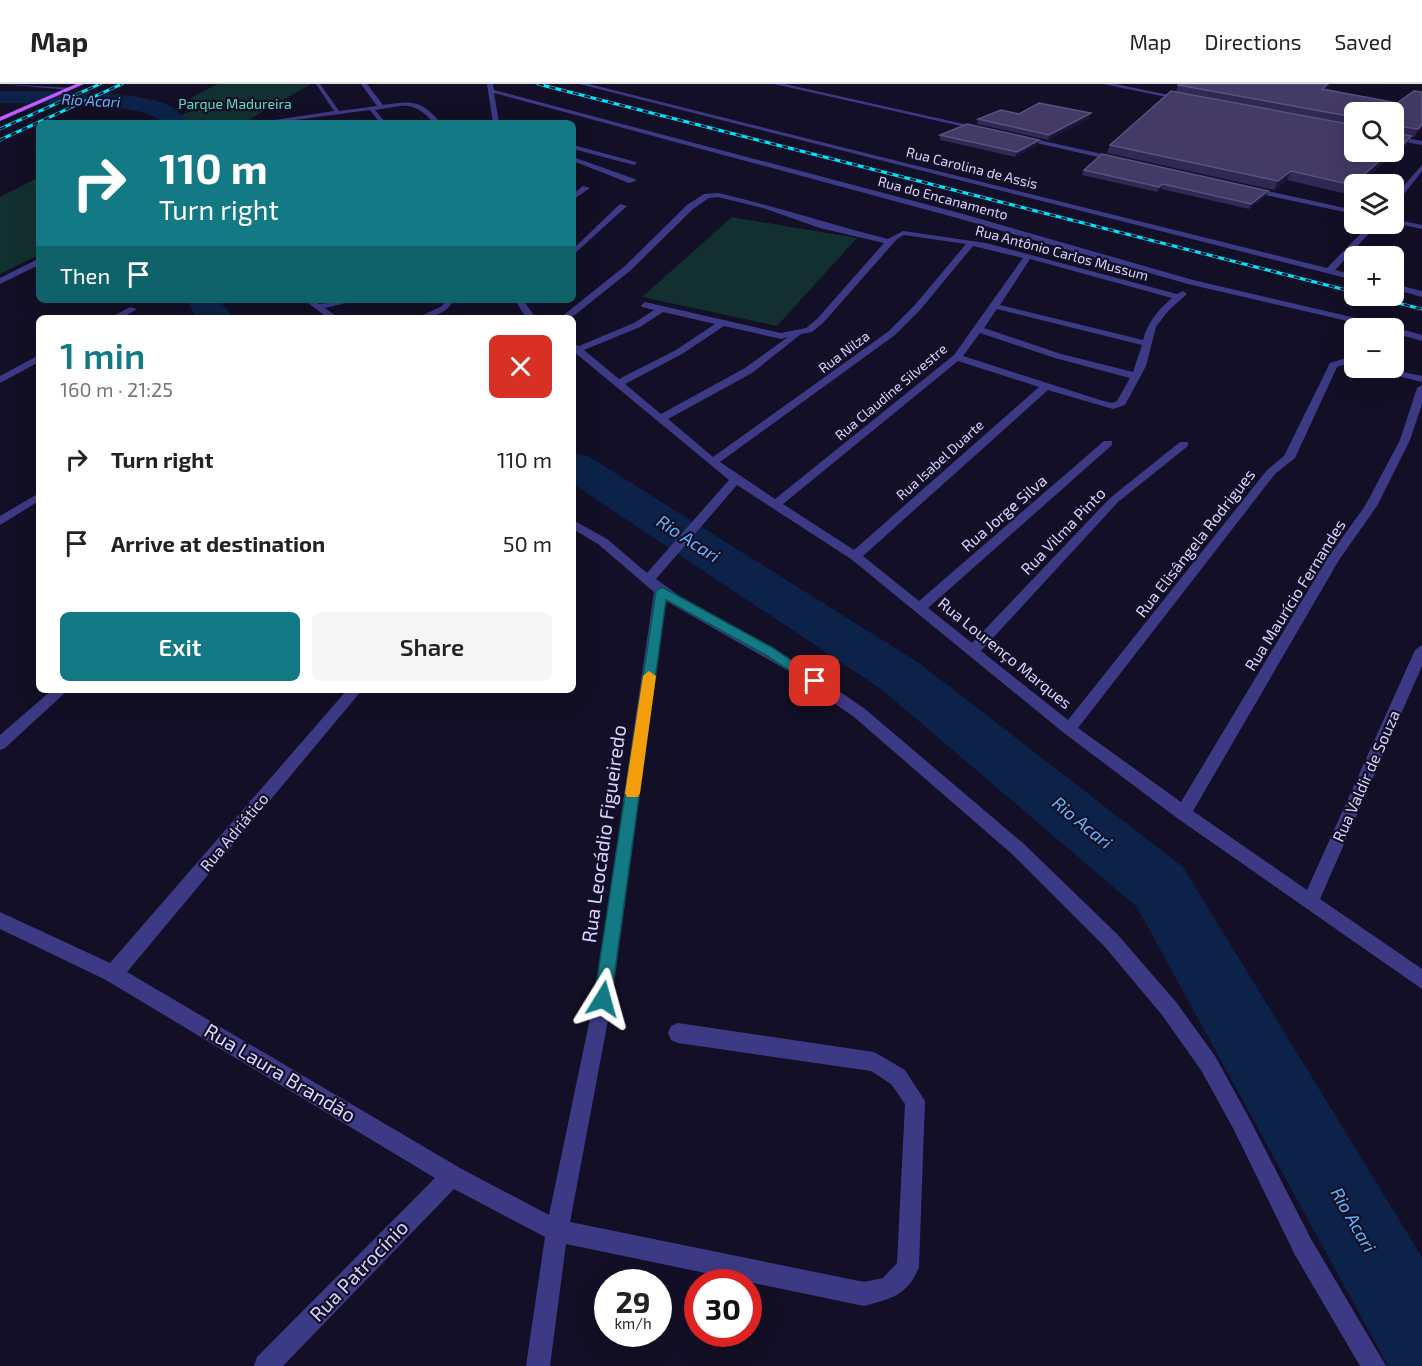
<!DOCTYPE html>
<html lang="en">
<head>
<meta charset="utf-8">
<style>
  :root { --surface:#fff; --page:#f6f6f6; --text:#222; --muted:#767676; --line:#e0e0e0; --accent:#137a85 }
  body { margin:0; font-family:"Exo 2",sans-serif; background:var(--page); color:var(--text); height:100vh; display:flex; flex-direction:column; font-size:22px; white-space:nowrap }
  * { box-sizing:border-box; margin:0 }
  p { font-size:20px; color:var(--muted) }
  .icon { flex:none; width:33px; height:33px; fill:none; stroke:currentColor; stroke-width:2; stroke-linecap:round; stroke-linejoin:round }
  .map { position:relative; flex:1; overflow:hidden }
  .panel { position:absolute; left:36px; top:231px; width:540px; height:378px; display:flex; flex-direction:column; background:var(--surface); border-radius:9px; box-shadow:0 6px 24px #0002 }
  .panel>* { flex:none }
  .hud { position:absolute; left:36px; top:36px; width:540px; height:183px; border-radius:9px; box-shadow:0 6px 24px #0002; background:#137a85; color:#fff; overflow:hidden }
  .fabs { position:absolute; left:1344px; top:18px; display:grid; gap:12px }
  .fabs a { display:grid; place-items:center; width:60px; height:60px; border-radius:9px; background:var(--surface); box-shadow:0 6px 24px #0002; font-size:30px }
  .speed { position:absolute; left:594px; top:1185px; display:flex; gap:12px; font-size:30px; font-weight:700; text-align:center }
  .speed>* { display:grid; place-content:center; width:78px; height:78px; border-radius:50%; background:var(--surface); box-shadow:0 6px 24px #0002; line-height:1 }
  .speed small { font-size:15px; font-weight:400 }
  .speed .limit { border:9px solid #d22; background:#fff; color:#111 }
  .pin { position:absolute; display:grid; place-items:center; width:51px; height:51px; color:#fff; margin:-26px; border-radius:12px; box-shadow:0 3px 9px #0006 }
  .me { position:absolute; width:66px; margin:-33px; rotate:8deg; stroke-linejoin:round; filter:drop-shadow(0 0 4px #0008) }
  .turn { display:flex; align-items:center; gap:21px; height:126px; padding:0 24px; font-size:27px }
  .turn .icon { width:78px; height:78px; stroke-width:2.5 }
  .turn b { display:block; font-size:42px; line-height:51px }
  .then { display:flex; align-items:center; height:57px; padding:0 24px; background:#0003; gap:12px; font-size:22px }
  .round { display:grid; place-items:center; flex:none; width:63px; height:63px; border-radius:9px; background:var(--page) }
  .summary { display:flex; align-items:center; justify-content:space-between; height:102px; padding:0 24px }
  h1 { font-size:36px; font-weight:600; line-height:45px; color:var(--accent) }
  .button { display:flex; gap:12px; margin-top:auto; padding:12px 24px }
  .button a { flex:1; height:69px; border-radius:9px; background:var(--accent); color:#fff; font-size:24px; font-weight:600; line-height:69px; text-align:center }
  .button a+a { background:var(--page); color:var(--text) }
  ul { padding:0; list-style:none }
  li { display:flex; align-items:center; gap:18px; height:84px; padding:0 24px }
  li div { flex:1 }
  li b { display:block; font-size:22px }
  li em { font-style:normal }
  header { display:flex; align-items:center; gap:36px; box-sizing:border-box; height:84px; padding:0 30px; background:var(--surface); border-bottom:2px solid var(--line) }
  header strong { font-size:28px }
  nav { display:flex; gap:33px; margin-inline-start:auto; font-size:21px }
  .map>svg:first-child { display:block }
</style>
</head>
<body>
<header>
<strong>Map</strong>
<nav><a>Map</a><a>Directions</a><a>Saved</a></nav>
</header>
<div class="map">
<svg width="1422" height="1282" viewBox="0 0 1422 1282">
  <rect width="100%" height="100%" fill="#130f26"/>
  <!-- green -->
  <path fill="#12302f" d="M218 0H311L243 39H159L203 23 190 14Z
    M39 93V171L0 190V113Z
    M732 133 857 154 777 242 642 213Z"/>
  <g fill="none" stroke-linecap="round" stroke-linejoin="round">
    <!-- river -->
    <path fill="#0c2248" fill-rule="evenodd" d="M0 7C38 8 146 4 175 25 179 28 183 34 187 39H163C144 16 32 21 0 19Z
      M189 216H221L222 220 234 234H198L190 223Z
      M573 369 588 372 919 579 1183 783 1422 1173V1282H1388L1137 823 881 605 573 400Z"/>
    <!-- street -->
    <path fill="#3d3a85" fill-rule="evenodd" d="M0 0 73 4 70 6Z
      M316 0H320L339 27 377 22 361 0H367L383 21C412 17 420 15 441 39H434C411 15 406 22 375 26L386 39H380L370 26 272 39H255L334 27Z
      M487 0H493L494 6 963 130 1193 196 1390 242 1422 251V257L1394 249V244H1377L1188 200 957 134 494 9 499 39H493Z
      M579 0H589L1327 184 1370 140H1378L1335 186 1354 191V196Z
      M774 0H785L986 45 983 47Z
      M1103 0H1115L1189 15 1186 17Z
      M1021 52 1120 74 1123 76 1120 78 1019 55Z
      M1394 52 1422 57V61L1394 56Z
      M573 61 636 78 637 79 634 81 573 65Z
      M573 73 635 95 636 97 629 99 573 77Z
      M1422 81V87L1397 119H1394V113Z
      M583 102 590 104 573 116V110Z
      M1249 103 1354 126V130L1246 107Z
      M718 109C775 122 831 141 888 155L903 147 986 159 1177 210 1183 207 1187 210 1168 227 1156 243 1146 282 1125 321 1113 325 1048 306 863 472 919 517 1104 357H1112V361L928 524 972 559 1110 414 1180 358H1188V362L1118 418 981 567 1068 636 1267 386 1284 372 1330 279 1343 275 1354 277V283L1343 281 1337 283 1295 374 1275 390 1078 644 1181 718 1327 475 1365 422 1400 356 1417 304 1422 301V320L1410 356 1377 422 1339 476 1193 727 1307 806 1415 566 1422 561V582L1320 815 1422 885V905L1177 734 1064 649 851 475 737 401 656 495 688 518 814 590 865 625 1024 760 1118 851 1176 918 1215 972 1248 1032 1311 1155 1386 1282H1360L1295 1171 1234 1046 1201 986 1162 931 1105 863 1012 770 854 633 787 586 666 517 612 915 570 1138 864 1198 883 1194 897 1179 905 1020 891 1000 871 987 678 959 671 956 668 949 671 942 678 939 874 968 905 986 925 1017 919 1183C908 1211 891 1215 864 1222L566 1160 550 1282H526L545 1153 454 1105 283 1282H254L257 1273 435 1094 106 896 0 845V828L110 879 347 606H362L127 888 460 1084 549 1131 594 915 654 508 598 460 573 445V436L607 455 647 489 729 396 573 267V259L579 262 634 239 654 226 642 223 641 221 645 218 781 249 806 244 817 235 884 159 820 144 763 124 718 113 709 114 693 125 631 186 571 234H560L625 182 687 121 704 110ZM904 151 966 160 914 222 889 247 713 373 668 335 752 289 801 250 812 248 823 239 897 155ZM973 162 1023 174 954 271 775 415 720 378 895 251 920 226ZM1030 175 1172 214C1158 226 1148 238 1143 256L1000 221ZM997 225 1142 261 1133 288 1061 270 984 244ZM663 228 715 240 676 266 619 295 584 266 640 243ZM724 242 781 255 788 253 745 284 661 330 625 300 682 270ZM980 249 1055 274 1130 294 1117 317 1112 319 1100 316 963 272ZM958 277 1039 303 854 466 783 420Z
      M620 120 627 122 573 171V165Z
      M1394 135 1422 141V145L1394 139Z
      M36 176H39V181L0 200V194Z
      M1394 200 1422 207V213L1394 205Z
      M304 216H314L319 220 358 216 325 224 339 234H328Z
      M446 216H454C446 230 433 234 417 234L442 222Z
      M515 216H523L536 234H526Z
      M130 223 137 225 122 234H110Z
      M39 271V278L0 299V292Z
      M1365 284H1382L1422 292V298Z
      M39 409V417L0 441V432Z
      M52 606H68L5 664 0 666V651Z"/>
    <!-- primary -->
    <path fill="#c25bff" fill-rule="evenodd" d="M76 0H84L0 37V33Z"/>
    <defs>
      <path id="rail" d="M538 0 1354 208
        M0 45 100 0
        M0 56 122 0
        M1369 212 1422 225"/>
    </defs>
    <!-- rail casing -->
    <use href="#rail" stroke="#00e5ff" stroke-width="3"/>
    <!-- rail -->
    <use href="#rail" stroke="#130f26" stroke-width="2" stroke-dasharray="6" stroke-linecap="butt"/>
  </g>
  <!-- wall -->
  <path fill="#312854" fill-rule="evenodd" d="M1178 1 1328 5 1327 6 1397 19 1422 8V43L1414 53H1411L1407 61 1392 78 1386 77 1358 100H1354L1347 110 1287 96 1274 106 1107 69 1110 61 1176 8ZM1354 28 1394 68H1354Z
    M1019 30 1090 34 1048 56 977 40 978 35Z
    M940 51 1039 56 1038 61 1015 73 940 56Z
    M1084 86 1268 107 1266 112 1249 125 1161 105 1157 108 1082 91Z"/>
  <!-- shaded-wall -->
  <path fill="#1d163a" d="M1328 0H1330L1328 5 1318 13 1322 5Z
    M1091 29 1090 34 1048 56 1049 51Z
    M1422 40V43L1414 53 1418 45Z
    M1411 52 1407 61 1392 78 1396 69Z
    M1039 56 1038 61 1015 73 1017 68Z
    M1390 68 1386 77 1358 100H1354V104L1347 110 1352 101Z
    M1291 87 1287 96 1274 106 1278 97Z
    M1163 100 1161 105 1157 108 1159 103Z
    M1268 107 1266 112 1249 125 1251 120Z"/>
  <!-- building -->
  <path fill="#433a66" stroke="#5a527e" stroke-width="1.5" d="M1179 0H1328L1322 5 1397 19 1414 7 1422 8V40L1418 45 1397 42 1396 49 1411 52 1396 69 1390 68 1352 101 1291 87 1278 97 1110 61 1171 7 1354 41V68H1394V28H1354V33L1178 1Z
    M1039 19 1091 29 1049 51 978 35 1001 26 1019 30Z
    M967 40 1039 56 1017 68 940 51Z
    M1102 70 1268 107 1251 120 1163 100 1159 103 1084 86Z"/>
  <!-- route -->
  <path fill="#137a85" stroke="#0c4f56" stroke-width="1.5" d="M662 503 773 564 821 597 820 600H810L764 570 666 516 611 915 609 921 603 923 597 921 594 915 656 507Z"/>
  <!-- slow -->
  <path fill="#f59e0b" d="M649 587 656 592 640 709 638 713H627L625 709 643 592Z"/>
  <g text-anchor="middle" stroke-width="4.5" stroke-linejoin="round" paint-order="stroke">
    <!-- far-park labels -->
    <g font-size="14" fill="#5fe0c0" stroke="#130f26">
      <text x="235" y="25">Parque Madureira</text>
    </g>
    <!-- far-street labels -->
    <g font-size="14" fill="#d9d4ff" stroke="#130f26">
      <text transform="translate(972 84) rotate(14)" y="5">Rua Carolina de Assis</text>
      <text transform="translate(943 114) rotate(15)" y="5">Rua do Encanamento</text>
      <text transform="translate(1062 169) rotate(15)" y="5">Rua Antônio Carlos Mussum</text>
      <text transform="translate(844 268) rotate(-37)" y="5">Rua Nilza</text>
      <text transform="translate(891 308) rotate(-40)" y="5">Rua Claudine Silvestre</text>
      <text transform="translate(940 376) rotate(-42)" y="5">Rua Isabel Duarte</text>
    </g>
    <!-- far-water labels -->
    <g font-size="15" font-style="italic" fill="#62b6ff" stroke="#130f26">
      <text transform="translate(91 17) rotate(3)" y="5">Rio Acari</text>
    </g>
    <!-- street labels -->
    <g font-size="16" fill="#d9d4ff" stroke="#130f26">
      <text transform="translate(1004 429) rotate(-41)" y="6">Rua Jorge Silva</text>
      <text transform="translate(1063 447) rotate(-46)" y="6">Rua Vilma Pinto</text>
      <text transform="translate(1195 459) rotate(-52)" y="6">Rua Elisângela Rodrigues</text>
      <text transform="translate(1295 511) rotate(-58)" y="6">Rua Maurício Fernandes</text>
      <text transform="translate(1005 569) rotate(39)" y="6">Rua Lourenço Marques</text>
      <text transform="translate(1366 692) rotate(-66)" y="6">Rua Valdir de Souza</text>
      <text transform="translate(234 748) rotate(-50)" y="6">Rua Adriático</text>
    </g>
    <!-- water labels -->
    <g font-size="18" font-style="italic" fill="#62b6ff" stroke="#130f26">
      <text transform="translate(688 455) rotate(33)" y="6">Rio Acari</text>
      <text transform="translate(1082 739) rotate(39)" y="6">Rio Acari</text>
      <text transform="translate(1353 1136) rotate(60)" y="6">Rio Acari</text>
    </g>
    <!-- near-street labels -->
    <g font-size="20" fill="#d9d4ff" stroke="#130f26">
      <text transform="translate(604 750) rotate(-82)" y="7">Rua Leocádio Figueiredo</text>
      <text transform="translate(280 989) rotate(31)" y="7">Rua Laura Brandão</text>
      <text transform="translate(359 1187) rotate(-46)" y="7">Rua Patrocínio</text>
    </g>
  </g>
</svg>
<div class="fabs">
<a><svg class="icon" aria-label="search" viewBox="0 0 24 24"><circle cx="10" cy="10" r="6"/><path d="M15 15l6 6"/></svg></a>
<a><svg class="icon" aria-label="layers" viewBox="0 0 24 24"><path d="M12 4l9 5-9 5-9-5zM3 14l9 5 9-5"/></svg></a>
<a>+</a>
<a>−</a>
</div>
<div class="speed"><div>29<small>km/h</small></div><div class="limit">30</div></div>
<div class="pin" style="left:815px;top:597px;background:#d93025"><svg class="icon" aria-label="arrive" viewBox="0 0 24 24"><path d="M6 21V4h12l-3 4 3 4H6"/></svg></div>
<svg class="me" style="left:603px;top:915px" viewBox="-20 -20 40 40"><path d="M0-17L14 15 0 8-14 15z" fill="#137a85" stroke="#fff" stroke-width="4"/></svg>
<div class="hud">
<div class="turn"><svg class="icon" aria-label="right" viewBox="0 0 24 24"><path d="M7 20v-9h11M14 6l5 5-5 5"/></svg><div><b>110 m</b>Turn right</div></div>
<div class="then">Then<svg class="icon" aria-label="arrive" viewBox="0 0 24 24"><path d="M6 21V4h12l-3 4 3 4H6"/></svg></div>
</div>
<section class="panel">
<div class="summary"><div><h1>1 min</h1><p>160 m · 21:25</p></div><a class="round" style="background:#d93025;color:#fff"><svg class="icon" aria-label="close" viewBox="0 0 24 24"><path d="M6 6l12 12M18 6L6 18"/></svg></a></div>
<ul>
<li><svg class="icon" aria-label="right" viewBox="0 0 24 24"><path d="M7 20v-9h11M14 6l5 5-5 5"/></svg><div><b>Turn right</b></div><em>110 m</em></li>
<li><svg class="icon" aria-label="arrive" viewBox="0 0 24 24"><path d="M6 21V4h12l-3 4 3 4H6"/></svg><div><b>Arrive at destination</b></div><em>50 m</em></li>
</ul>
<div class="button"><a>Exit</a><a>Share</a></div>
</section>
</div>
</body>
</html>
